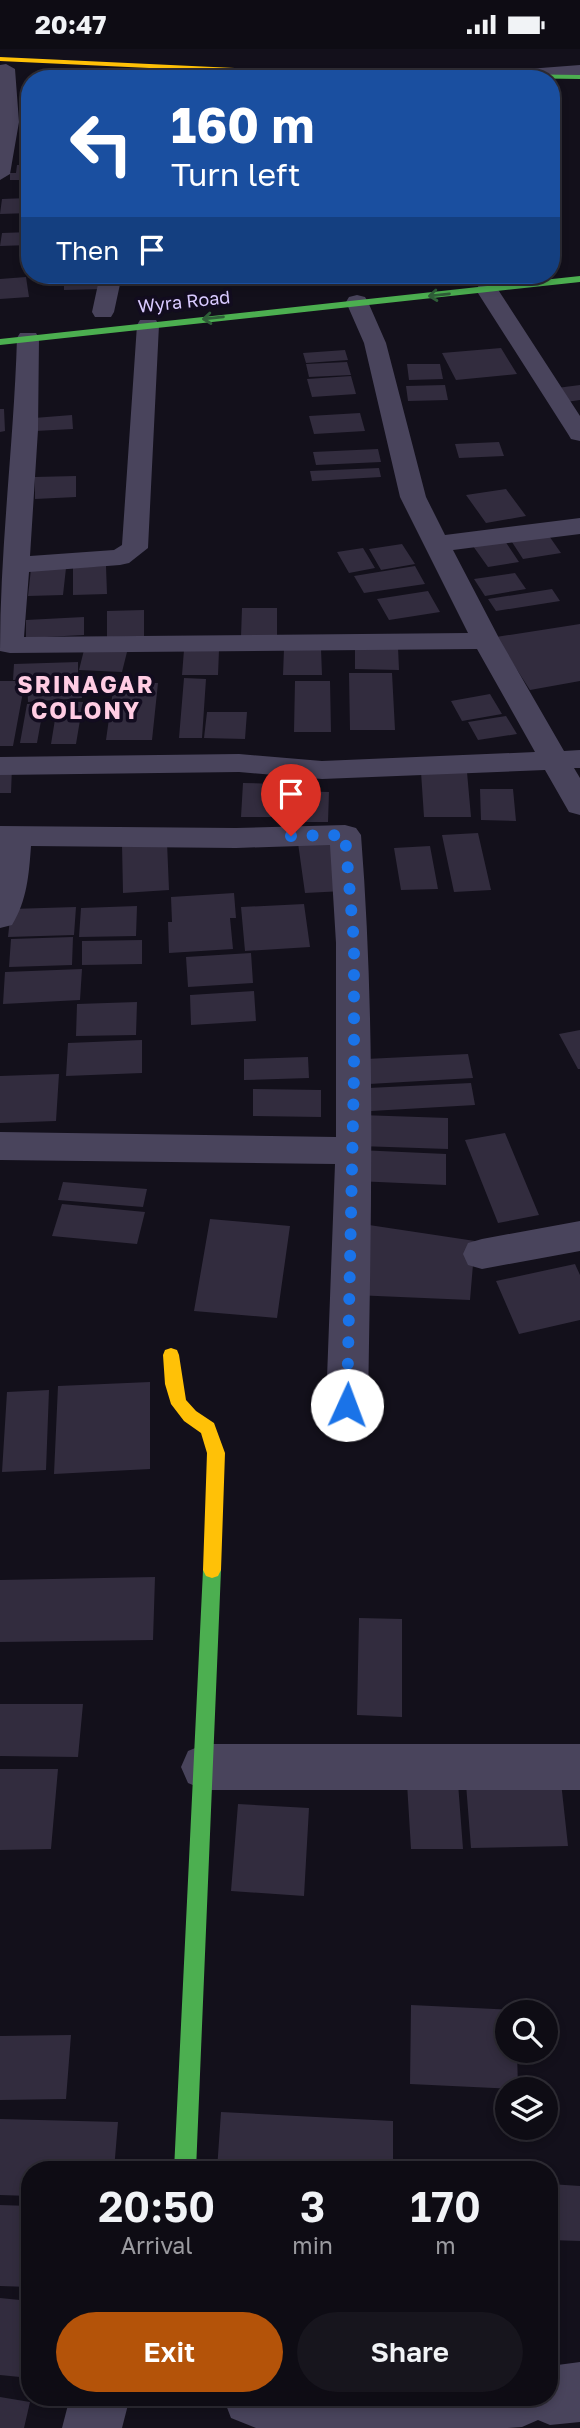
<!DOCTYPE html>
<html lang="en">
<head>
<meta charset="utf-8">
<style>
  :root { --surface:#0e0c14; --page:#17151d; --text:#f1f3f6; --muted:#9b9ba0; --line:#2e2c34; --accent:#b45309 }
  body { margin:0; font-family:"Golos Text",sans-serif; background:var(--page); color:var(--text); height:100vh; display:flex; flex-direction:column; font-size:26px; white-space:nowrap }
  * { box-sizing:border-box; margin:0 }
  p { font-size:23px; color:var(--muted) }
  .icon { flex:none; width:38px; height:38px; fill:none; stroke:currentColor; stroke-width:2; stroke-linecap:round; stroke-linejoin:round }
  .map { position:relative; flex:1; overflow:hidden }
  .sheet { position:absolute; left:21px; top:2112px; width:537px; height:245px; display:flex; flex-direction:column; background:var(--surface); border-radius:28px; box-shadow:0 4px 10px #0003,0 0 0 2px var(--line) }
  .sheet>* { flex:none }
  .guide { position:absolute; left:21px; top:21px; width:539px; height:214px; border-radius:28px; box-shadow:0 4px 10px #0003,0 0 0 2px var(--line); background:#1a4fa0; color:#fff; overflow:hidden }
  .tools { position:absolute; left:495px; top:1951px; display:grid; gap:14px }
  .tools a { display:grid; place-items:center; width:63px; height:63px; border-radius:50%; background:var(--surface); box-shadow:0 4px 10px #0003,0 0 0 2px var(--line); font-size:35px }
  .pin { position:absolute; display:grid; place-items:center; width:60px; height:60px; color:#fff; margin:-72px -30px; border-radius:50% 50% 50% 0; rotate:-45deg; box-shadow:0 0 7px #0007 }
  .pin .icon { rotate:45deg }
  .me { position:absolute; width:77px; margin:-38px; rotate:2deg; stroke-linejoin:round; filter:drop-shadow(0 0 5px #0008) }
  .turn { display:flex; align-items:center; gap:24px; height:147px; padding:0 35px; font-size:32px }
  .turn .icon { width:91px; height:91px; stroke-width:2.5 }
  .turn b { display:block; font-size:49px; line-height:60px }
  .then { display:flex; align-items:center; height:66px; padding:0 35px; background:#0003; gap:14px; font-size:26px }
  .eta { display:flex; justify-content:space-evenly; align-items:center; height:119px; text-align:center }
  .eta b { font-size:42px; font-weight:600; line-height:49px }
  .action { display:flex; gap:14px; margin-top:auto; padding:14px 35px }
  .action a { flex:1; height:80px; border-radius:42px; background:var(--accent); color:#fff; font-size:28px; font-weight:600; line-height:80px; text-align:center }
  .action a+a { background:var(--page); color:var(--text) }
  .status { display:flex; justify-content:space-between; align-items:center; height:49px; padding:0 35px; background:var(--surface); direction:ltr }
  .status svg { height:19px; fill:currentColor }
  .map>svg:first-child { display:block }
</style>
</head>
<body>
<div class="status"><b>20:47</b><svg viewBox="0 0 49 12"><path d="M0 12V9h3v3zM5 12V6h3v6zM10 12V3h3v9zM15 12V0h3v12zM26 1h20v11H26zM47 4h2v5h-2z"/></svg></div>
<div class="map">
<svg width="580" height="2379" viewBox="0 0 580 2379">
  <rect width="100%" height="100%" fill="#13101b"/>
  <!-- building -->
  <path fill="#322c3e" d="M17 116H30V131H10V124H16Z
    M28 149 30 164 0 165 2 150Z
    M30 183V196L0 197 2 184Z
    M64 226H103V240L64 241Z
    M120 226H178V234L121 236Z
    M242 226H279V228L244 231Z
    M26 228 29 248 0 250V230Z
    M501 299 517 325 456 331 442 304Z
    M345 301 348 311 306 314 303 304Z
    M347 313 351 326 309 328 306 315Z
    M407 315H440L443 330 409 331Z
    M351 327 356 345 312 348 307 330Z
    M445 336 448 351 408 352 406 337Z
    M580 336V351L566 353 557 339Z
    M0 360H4L5 382 0 383Z
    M360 364 365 382 314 385 309 367Z
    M72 366 73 380 35 382 34 369Z
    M499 393 504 407 459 409 455 395Z
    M378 400 381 413 316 416 313 403Z
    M379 419 381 428 312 432 310 422Z
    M76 427V448L35 450V428Z
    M506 440 526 467 486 474 466 446Z
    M547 484 561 504 523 510 510 490Z
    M505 492 519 513 488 518 473 497Z
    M402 495 415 515 381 521 369 500Z
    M363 499 375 519 349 524 337 503Z
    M106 517 107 545 73 546V518Z
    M415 517 425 535 364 544 354 527Z
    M66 519 63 546 28 547 31 520Z
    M515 524 526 540 485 547 474 530Z
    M552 540 560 552 496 562 488 550Z
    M428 542 440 563 389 571 377 550Z
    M242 559H277V588H241Z
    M144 561V587L107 588V562Z
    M84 568V586L26 589V571Z
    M580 575V632L530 641 496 588Z
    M85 597 128 599 122 623 79 621Z
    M355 597 398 598 399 621 355 620Z
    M284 600H321L322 626H283Z
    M184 601H219L218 626H182Z
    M78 613V628L13 631 14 615Z
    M349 624H392L395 681H350Z
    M80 629 82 649 28 653 27 633Z
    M184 629 206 630 202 689H179Z
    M0 632H25L13 697H0Z
    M295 632H330L331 683H294Z
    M114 634H158L152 691H106Z
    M490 645 502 665 462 672 451 652Z
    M58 652 83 653 76 695H51Z
    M27 655H44L37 694H20Z
    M207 663H247L245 690 204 689Z
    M506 667 517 685 478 691 468 673Z
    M0 718H12L11 744H0Z
    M421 723H467L471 768H424Z
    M243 734 280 735 278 768H241Z
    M480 740H513L516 772 481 771Z
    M289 742 329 743 328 773H287Z
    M478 784 491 841 454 843 442 786Z
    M167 793 169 841 123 844 122 795Z
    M336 793 344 842 305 844 298 794Z
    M430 797 438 840 401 841 394 799Z
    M234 844 236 869H230L233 900 169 904 168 873H172L171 848Z
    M304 855 310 898 245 902 241 858Z
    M137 857 136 887 79 888 81 859Z
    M76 858 74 886 8 888 11 860Z
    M73 888 72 916 9 918 11 890Z
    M142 891V915L82 916V892Z
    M251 904 253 934 188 938 186 908Z
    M82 920 80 951 3 955 5 923Z
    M254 942 256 972 191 976 190 946Z
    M137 953 136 986 76 987 77 955Z
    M580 981V1020H578L559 985Z
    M142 991V1024L66 1027 68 994Z
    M468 1005 473 1029 369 1035 366 1010Z
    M308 1008 309 1029 244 1031V1010Z
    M59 1025 56 1072 0 1074V1027Z
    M471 1034 475 1056 371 1062 368 1039Z
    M253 1040 321 1041V1068L253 1067Z
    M360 1066 448 1069V1100L359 1097Z
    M505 1084 539 1166 498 1174 465 1091Z
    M358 1101 446 1105V1136L356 1132Z
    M63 1133 147 1140 143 1158 58 1151Z
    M62 1155 145 1163 137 1195 52 1187Z
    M210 1170 290 1177 277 1269 194 1262Z
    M369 1176 475 1192 470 1251 354 1246Z
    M575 1215 580 1226V1271L519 1285 496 1232Z
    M150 1333V1420L54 1425 58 1337Z
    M49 1341 46 1421 2 1423 7 1343Z
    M155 1528 153 1591 0 1593V1531Z
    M359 1569 402 1570V1668L357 1666Z
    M0 1655H83L78 1708 0 1707Z
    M0 1720H58L51 1800 0 1801Z
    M561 1733 568 1797 471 1799 466 1735Z
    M407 1734H458L463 1800H411Z
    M238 1755 309 1759 304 1847 231 1842Z
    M411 1956 515 1961 516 1964H508V2002H517L518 2040 410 2035Z
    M71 1986 66 2050 0 2051V1987Z
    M221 2063 393 2072V2121H217Z
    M0 2070 118 2073 114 2121H30V2147L0 2146Z
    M550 2135 580 2137V2192L550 2191Z
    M0 2156 30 2157V2238L0 2237Z
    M0 2249 30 2252V2329L0 2326Z
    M0 2348 30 2353 24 2379H0Z"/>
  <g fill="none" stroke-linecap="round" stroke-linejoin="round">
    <!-- street -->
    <path fill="#49445c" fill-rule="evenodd" d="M6 15 15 20 19 73 10 125 0 131V16Z
      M580 16V26L535 30H455L464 25Z
      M100 226H122L114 263 111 268H95L92 263Z
      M487 235 495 236 580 367V392L571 390 568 385 476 241 479 236Z
      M357 246 365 248 368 253 386 294 426 448 445 486 580 469V485L453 501 500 591 564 702 580 701V719H574L580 729V766L569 763 545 721 322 730 239 723 0 726V708L239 705 322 712 535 703 477 600 10 604 0 602C0 497 14 393 17 289L20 284H36L39 289 38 381 30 507 114 501 122 496 137 276 140 271H156L159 276 148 499 129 514 120 516 29 523 24 588 468 584 400 448 364 294 346 253 349 248Z
      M345 776 356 779 361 786C376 976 371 1166 368 1356L362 1368 347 1373 332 1368 326 1356 335 1115 0 1111V1083L336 1088V894L330 796 236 799 31 797C29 825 27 852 12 876L0 879V777L236 779Z
      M580 1172V1202L482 1220 468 1216 463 1205 468 1194 482 1190Z
      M205 1695H580V1741H205L188 1734 181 1718 188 1702Z
      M580 2313V2373L550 2376 538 2371 522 2378 508 2379H256L231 2369 223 2348H550V2317Z
      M70 2348H130L122 2379H62Z"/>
    <!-- fast -->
    <path fill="#4caf50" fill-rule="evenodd" d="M297 22 580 26V30L294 26Z
      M580 227V233L0 296V290Z
      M212 1513 218 1515 221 1521 196 2121H174L203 1521 206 1515Z"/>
    <!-- slow -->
    <path fill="#ffc107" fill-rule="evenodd" d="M0 8 297 22 301 24 297 26 0 12Z
      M171 1299 177 1301 179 1306 186 1351 196 1362 214 1374 225 1404 221 1521 218 1527 212 1529 206 1527 203 1521 207 1404 201 1384 184 1372 171 1355 165 1335 163 1306 165 1301Z"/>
  </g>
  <!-- one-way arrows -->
  <defs><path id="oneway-shaft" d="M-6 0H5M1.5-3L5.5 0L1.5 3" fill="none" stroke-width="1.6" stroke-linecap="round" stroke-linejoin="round" transform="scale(1.75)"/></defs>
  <g stroke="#2f5e38">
    <use href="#oneway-shaft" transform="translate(439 246) rotate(174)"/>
    <use href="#oneway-shaft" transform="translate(213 269) rotate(174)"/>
  </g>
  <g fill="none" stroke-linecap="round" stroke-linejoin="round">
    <!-- route -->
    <path stroke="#1a73e8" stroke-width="12" stroke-dasharray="0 21.6" d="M291 787 345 786 354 894V1024L347 1356"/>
  </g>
  <g text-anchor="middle" stroke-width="7" stroke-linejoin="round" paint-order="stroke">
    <!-- far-street labels -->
    <g font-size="18" fill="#d9caff" stroke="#120c1f">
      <text transform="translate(184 253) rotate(-6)" y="6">Wyra Road</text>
    </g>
    <!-- far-district labels -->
    <g font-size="23" font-weight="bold" letter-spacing="2" fill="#ffcce3" stroke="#120c1f">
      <text x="86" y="644">SRINAGAR<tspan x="86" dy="26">COLONY</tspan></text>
    </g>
  </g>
</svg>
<div class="tools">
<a><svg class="icon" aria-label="search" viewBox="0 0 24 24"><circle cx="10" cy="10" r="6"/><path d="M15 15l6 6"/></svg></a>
<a><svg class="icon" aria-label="layers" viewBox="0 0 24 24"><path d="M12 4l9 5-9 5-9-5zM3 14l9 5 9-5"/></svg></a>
</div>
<div class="pin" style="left:291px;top:787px;background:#d93025"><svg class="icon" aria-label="arrive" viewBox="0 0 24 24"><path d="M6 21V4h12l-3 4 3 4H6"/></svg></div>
<svg class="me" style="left:347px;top:1356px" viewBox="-20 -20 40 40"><circle r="19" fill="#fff"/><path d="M0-13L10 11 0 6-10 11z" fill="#1a73e8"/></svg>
<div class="guide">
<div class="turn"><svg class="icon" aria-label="left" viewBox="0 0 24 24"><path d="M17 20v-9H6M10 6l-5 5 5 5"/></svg><div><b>160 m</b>Turn left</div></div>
<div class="then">Then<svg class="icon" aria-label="arrive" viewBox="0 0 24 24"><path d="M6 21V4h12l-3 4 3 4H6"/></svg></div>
</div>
<section class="sheet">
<div class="eta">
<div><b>20:50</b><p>Arrival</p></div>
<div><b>3</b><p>min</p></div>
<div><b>170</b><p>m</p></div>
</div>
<div class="action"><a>Exit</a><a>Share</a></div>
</section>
</div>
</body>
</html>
